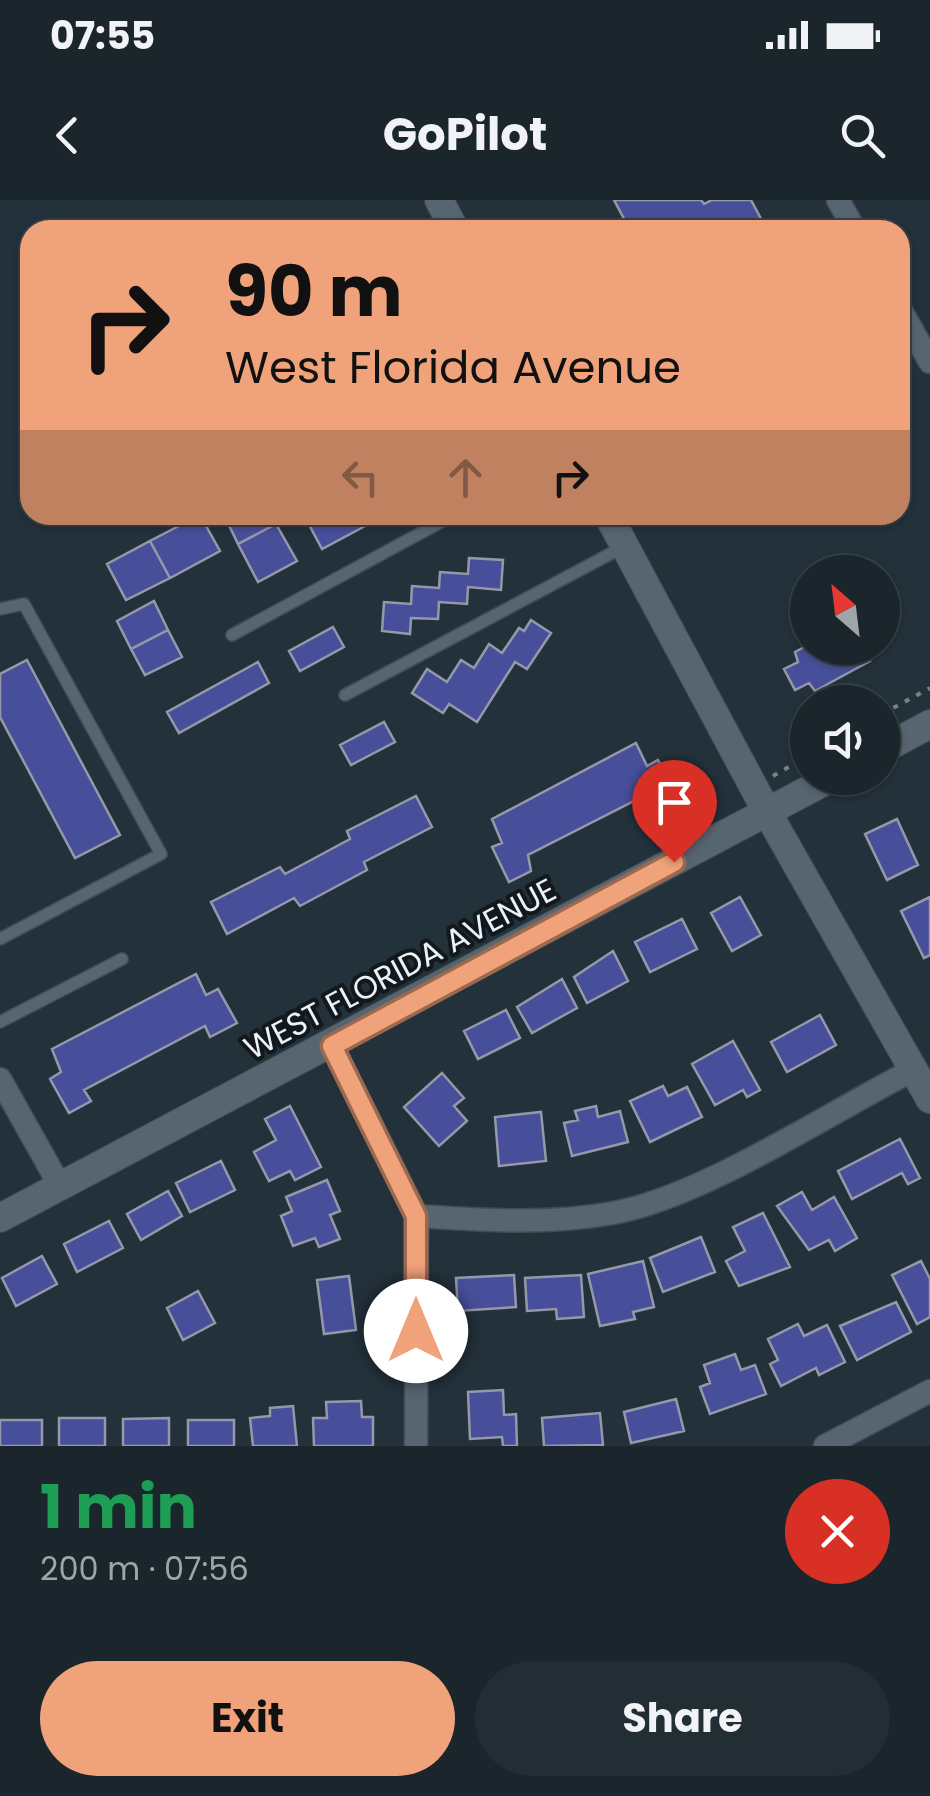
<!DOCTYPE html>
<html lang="en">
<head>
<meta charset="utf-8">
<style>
  :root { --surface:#1a252c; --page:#232d34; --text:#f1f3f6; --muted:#9fa5a9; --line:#384248; --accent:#f0a27a }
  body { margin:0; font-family:Poppins,sans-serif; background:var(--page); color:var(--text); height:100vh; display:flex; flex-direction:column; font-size:38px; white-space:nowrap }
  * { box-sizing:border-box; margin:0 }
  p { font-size:32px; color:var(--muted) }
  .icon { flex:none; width:55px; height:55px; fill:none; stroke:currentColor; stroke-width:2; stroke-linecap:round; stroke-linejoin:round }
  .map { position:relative; height:1246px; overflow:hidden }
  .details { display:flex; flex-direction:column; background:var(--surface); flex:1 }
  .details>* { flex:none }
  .hud { position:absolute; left:20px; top:20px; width:890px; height:305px; border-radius:30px; box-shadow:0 2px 8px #0004,0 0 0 2px var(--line); background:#f0a27a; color:#111; overflow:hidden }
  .needle { width:65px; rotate:332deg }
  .buttons { position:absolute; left:790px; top:355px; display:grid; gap:20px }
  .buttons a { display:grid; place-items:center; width:110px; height:110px; border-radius:50%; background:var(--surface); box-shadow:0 2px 8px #0004,0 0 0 2px var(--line); font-size:50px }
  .pin { position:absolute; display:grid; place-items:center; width:85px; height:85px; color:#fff; margin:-102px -42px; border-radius:50% 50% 50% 0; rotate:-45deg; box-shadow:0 0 10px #0007 }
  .pin .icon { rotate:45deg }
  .me { position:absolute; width:110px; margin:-55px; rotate:0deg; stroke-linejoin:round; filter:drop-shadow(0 0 8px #0008) }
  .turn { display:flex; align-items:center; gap:35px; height:210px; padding:0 40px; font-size:45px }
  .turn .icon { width:130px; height:130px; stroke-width:2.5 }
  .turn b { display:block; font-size:70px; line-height:85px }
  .lanes { display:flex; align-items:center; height:95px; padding:0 40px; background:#0003; justify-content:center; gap:50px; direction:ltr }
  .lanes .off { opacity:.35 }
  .round { display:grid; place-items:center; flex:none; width:105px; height:105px; border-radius:52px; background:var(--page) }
  .headline { display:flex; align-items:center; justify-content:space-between; height:170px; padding:0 40px }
  h1 { font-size:60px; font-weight:700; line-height:75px; color:#1e9e55 }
  .primary-button { display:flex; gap:20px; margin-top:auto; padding:20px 40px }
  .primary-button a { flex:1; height:115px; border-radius:60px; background:var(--accent); color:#111; font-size:40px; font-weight:700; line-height:115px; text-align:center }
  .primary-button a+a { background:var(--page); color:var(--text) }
  .status { display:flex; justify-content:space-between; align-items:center; height:70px; padding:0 50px; background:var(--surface); direction:ltr }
  .status svg { height:28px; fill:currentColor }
  header { display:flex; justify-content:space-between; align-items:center; height:130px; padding:0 40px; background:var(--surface); font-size:45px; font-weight:700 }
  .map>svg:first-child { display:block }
</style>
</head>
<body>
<div class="status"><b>07:55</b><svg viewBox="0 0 49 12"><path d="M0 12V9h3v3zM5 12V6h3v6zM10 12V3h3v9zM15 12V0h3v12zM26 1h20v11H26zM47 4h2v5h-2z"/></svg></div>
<header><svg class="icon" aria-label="back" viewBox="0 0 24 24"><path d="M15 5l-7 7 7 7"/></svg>GoPilot<svg class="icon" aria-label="search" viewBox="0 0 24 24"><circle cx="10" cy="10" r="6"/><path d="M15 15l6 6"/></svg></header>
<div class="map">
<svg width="930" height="1246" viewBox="0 0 930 1246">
  <rect width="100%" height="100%" fill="#23313b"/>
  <!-- building -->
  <path fill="#474f9a" stroke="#9498a9" stroke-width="2.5" d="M614 0H701L704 4 712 0H751L767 30H630Z
    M200 315 220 351 170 378 150 341Z
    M224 315H272L276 324 238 344Z
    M309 315H362L367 325 322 349 305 317Z
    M276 324 297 361 258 382 238 344Z
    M150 341 170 378 126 400 107 364Z
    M469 358 503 360 501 390 468 387 467 404 439 402 438 419 411 418 410 434 382 431 384 402 411 404 412 386 439 388 440 372 468 374Z
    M154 401 168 430 131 449 117 421Z
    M531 420 551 433 527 469 515 462 477 522 449 504 443 513 412 493 427 469 447 482 461 460 474 468 489 444 502 453 519 428 524 431Z
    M333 427 344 447 300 471 289 451Z
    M168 430 182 457 145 475 131 449Z
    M808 445 863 448 870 461 815 491 809 483 795 490 784 469 798 462 795 452Z
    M27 460 120 635 75 658 0 517V474Z
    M258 462 269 483 179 533 167 512Z
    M384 522 395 542 351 565 340 545Z
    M636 543 647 566 658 560 676 594 652 607 646 595 528 655 531 671 509 682 492 647 502 643 492 619Z
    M416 596 432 627 364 662 367 670 300 706 294 698 227 734 211 702 280 667 285 674 350 639 347 631Z
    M897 619 918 665 887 680 865 634Z
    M740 697 761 735 732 751 711 713Z
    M930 697V755L924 758 901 711Z
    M682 719 697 749 650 772 635 742Z
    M613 751 628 781 587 803 574 777Z
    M196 774 206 795 218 789 237 823 210 837 205 826 84 890 91 901 69 913 50 879 61 872 52 849Z
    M562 779 577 808 532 833 517 807Z
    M506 810 520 838 478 859 464 831Z
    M820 815 836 845 787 872 771 842Z
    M733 841 760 890 747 897 743 890 715 905 692 864Z
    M442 873 464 898 454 906 467 921 439 946 404 907Z
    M663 886 668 896 687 887 702 917 650 942 630 901Z
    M290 906 321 967 295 980 290 971 269 981 254 952 276 940 265 919Z
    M596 906 598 917 620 911 628 942 572 956 564 923 578 920 575 911Z
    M541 912 546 961 499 966 495 917Z
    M900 939 920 978 908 984 902 973 852 999 838 971Z
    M221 961 235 990 190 1012 176 983Z
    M327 980 340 1011 330 1015 340 1039 319 1047 315 1038 293 1046 281 1016 292 1011 286 997Z
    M168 991 182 1016 141 1040 127 1014Z
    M802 992 812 1010 834 997 857 1038 835 1051 829 1040 809 1050 777 1006Z
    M763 1013 790 1067 739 1086 726 1061 745 1051 733 1027Z
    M109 1021 123 1048 77 1072 64 1044Z
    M701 1037 715 1072 663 1092 650 1058Z
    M42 1056 57 1084 16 1106 2 1078Z
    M643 1061 654 1107 633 1112 635 1119 600 1126 588 1074Z
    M921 1061 930 1079V1117L917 1124 892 1075Z
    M514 1075 516 1107 458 1111 456 1078Z
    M581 1075 584 1117 557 1119 556 1109 527 1111 525 1078Z
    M349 1076 356 1130 324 1134 317 1080Z
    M198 1091 215 1123 183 1140 167 1108Z
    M896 1102 911 1132 857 1160 840 1126Z
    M798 1124 804 1136 827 1125 845 1162 819 1175 816 1168 781 1186 770 1164 778 1160 768 1139Z
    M735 1154 741 1170 755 1165 766 1194 710 1214 700 1187 710 1183 704 1165Z
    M503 1190 504 1215 516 1214 517 1246H503L502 1237 470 1239 468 1192Z
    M676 1199 684 1231 631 1243 624 1212Z
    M361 1201 362 1217H373V1246H314L313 1218H327L326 1202Z
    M293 1206 297 1246H253L250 1218 270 1216V1208Z
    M600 1213 603 1245 544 1246 542 1218Z
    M59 1218H105V1246H59Z
    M169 1218V1246H123V1219Z
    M0 1220H42V1246H0Z
    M188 1220H234V1246H188Z"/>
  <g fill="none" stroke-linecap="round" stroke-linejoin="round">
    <defs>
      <path id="service" d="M0 409 24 404 161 654 0 739
        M232 435 454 315
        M345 495 625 346
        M0 822 122 759"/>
      <path id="minor" d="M838 0 855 30
        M900 109 930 162
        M332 846 417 1016 416 1246
        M0 879 60 986
        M417 1016C483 1020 547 1025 613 1013 703 997 830 912 915 869
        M825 1246 930 1191"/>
      <path id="tertiary" d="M439 0 455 30
        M608 315 767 612 930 899
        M882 550 930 524
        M0 1018 831 578"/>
    </defs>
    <!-- service casing -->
    <use href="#service" stroke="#414d56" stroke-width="14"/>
    <!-- minor casing -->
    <use href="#minor" stroke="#414d56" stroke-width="25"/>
    <!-- tertiary casing -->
    <use href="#tertiary" stroke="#414d56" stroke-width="30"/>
    <!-- path -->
    <path stroke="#77838b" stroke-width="4" stroke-dasharray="5 8" stroke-linecap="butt" d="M882 514 930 488
      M773 576 808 556"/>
    <!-- service -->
    <use href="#service" stroke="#576571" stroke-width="11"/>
    <!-- minor -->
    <use href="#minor" stroke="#576571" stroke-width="22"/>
    <!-- tertiary -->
    <use href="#tertiary" stroke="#576571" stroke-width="28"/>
  </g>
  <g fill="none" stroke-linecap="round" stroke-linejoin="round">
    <defs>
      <path id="route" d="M416 1131V1016L332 846 674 662"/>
    </defs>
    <!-- route casing -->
    <use href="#route" stroke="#9c694f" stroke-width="25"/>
    <!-- route -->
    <use href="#route" stroke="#f0a27a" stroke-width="18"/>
  </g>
  <g text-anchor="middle" stroke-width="8" stroke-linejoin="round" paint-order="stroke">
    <!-- street labels -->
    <g font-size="32" fill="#eaf3fa" stroke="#12181c">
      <text transform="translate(400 769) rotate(-28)" y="11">WEST FLORIDA AVENUE</text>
    </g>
  </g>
</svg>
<div class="buttons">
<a><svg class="needle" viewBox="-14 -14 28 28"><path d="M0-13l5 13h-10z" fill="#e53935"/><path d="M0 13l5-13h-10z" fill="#9fa5a9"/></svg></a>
<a><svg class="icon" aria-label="sound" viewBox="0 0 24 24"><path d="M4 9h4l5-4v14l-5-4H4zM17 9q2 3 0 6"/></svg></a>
</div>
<div class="pin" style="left:674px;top:662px;background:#d93025"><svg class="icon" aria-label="arrive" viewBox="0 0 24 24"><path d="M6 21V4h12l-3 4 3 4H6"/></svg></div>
<svg class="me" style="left:416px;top:1131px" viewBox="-20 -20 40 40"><circle r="19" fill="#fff"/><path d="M0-13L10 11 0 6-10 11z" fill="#f0a27a"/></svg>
<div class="hud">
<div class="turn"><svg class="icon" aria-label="right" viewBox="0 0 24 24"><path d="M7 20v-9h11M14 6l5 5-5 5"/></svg><div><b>90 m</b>West Florida Avenue</div></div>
<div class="lanes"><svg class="icon off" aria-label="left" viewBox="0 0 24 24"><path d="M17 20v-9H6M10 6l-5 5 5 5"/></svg><svg class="icon off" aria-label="ahead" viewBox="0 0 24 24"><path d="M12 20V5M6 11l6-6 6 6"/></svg><svg class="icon" aria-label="right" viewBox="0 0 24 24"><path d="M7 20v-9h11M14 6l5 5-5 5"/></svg></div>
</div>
</div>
<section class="details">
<div class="headline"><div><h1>1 min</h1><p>200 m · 07:56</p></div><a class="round" style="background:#d93025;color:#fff"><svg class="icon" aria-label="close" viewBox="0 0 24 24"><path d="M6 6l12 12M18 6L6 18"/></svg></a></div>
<div class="primary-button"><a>Exit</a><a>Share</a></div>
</section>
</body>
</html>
